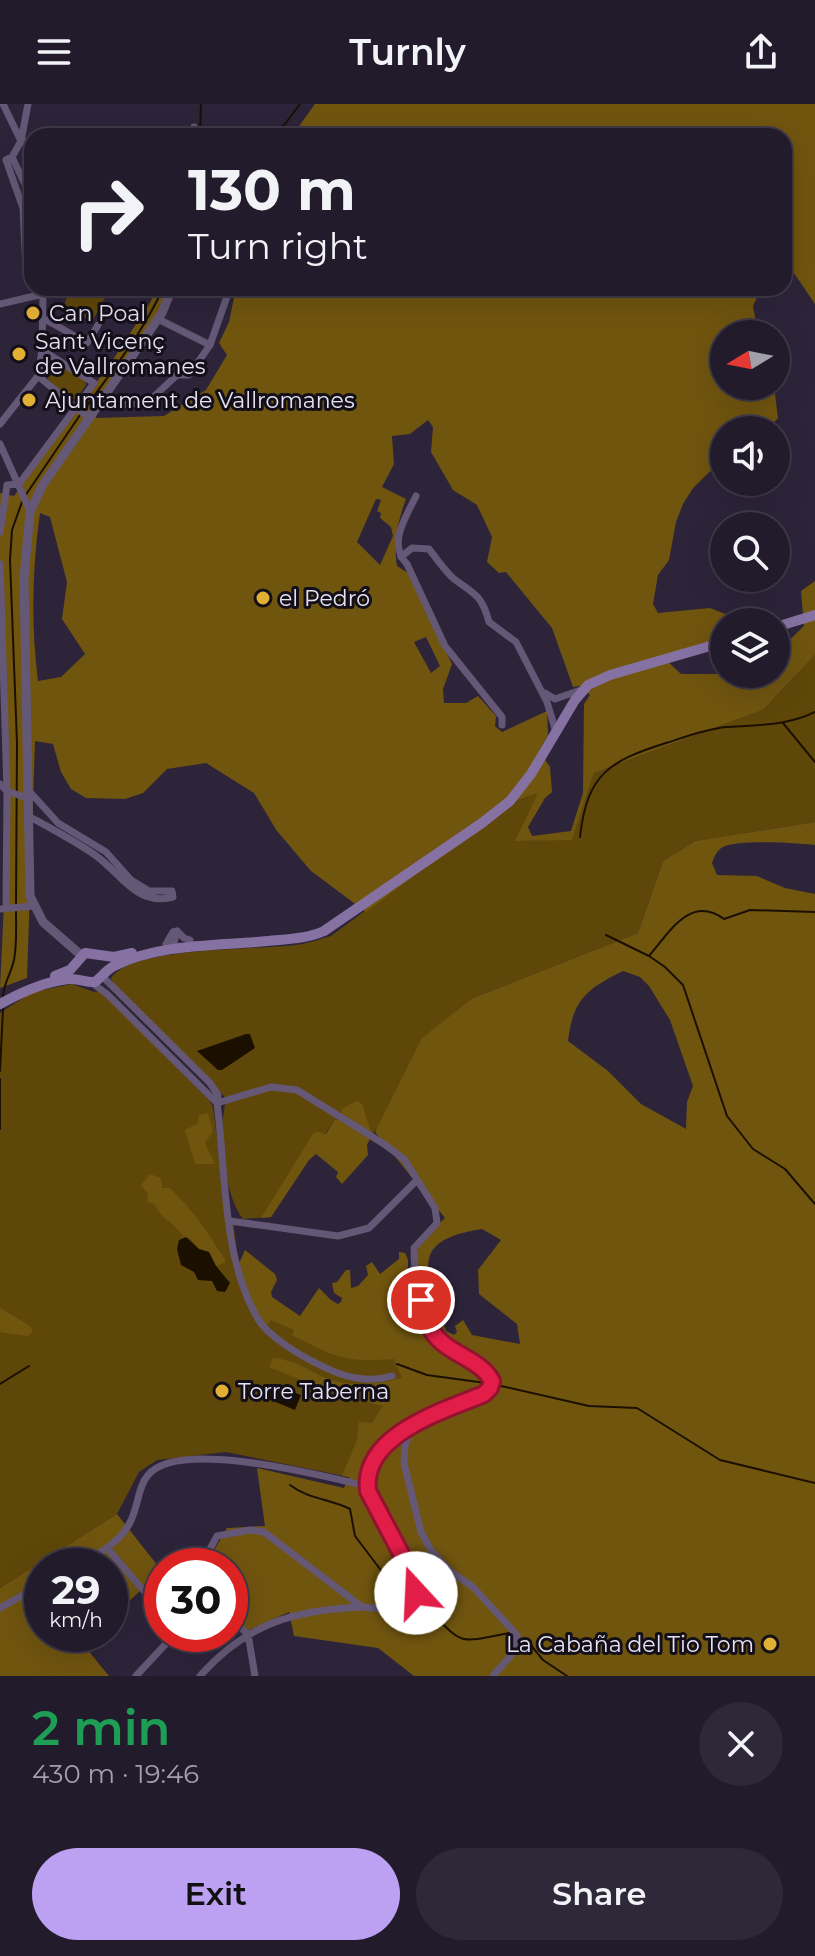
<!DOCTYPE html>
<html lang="en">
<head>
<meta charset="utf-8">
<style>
  :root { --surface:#221b2c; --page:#2e2838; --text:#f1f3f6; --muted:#a2a1a9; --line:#3f3948; --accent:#bca0f2 }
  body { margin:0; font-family:Montserrat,sans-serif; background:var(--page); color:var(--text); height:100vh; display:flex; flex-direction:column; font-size:30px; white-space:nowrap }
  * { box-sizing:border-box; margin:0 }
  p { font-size:26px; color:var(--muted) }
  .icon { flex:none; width:44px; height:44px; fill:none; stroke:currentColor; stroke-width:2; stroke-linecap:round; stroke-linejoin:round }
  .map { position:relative; height:1572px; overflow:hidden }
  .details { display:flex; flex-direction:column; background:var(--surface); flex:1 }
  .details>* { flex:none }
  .top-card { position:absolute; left:24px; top:24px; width:768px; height:168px; border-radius:24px; box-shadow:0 8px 32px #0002,0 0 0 2px var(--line); background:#221b2c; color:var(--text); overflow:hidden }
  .needle { width:52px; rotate:260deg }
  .tools { position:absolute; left:710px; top:216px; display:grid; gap:16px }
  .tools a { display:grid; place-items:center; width:80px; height:80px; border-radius:50%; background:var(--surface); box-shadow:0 8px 32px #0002,0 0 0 2px var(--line); font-size:40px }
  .speed { position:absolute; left:24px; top:1444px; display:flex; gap:16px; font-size:40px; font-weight:700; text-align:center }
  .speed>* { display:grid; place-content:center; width:104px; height:104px; border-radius:50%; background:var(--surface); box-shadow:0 8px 32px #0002,0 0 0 2px var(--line); line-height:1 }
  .speed small { font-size:20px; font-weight:400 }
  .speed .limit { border:12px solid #d22; background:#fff; color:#111 }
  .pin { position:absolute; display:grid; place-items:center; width:68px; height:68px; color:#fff; margin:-34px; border:4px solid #fff; border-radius:50%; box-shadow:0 2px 8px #0007 }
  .me { position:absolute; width:88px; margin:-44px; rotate:340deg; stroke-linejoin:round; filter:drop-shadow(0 0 6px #0008) }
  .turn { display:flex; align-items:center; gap:28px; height:168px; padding:0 32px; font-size:36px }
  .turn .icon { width:104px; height:104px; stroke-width:2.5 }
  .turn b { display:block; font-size:56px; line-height:68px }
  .round { display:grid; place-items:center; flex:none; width:84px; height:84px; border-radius:42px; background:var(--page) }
  .summary { display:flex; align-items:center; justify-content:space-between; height:136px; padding:0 32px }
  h1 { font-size:48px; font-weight:600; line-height:60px; color:#1e9e55 }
  .button { display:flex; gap:16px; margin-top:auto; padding:16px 32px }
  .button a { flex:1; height:92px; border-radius:48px; background:var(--accent); color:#111; font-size:32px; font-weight:600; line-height:92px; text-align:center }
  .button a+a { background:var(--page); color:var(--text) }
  header { display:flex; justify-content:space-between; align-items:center; height:104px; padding:0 32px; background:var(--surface); font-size:36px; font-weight:600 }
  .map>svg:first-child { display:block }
</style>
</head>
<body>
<header><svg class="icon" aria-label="menu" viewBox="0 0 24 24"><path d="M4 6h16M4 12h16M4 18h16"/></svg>Turnly<svg class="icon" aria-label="share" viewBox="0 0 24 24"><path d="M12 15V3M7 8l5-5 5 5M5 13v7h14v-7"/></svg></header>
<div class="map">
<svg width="815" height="1572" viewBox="0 0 815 1572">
  <rect width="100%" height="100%" fill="#2d243a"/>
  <!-- green -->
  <path fill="#5f4709" d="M71 184H110L92 218 66 203 65 198Z
    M60 260 85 276 86 281 76 295 71 296 49 278 47 269 52 262Z
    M815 551V718L695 737 663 757 638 829 473 894 372 1031 335 1015 271 1113 243 1115C225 1091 224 1052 222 1023 222 1012 227 1003 224 992L113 882 111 874C132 842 257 846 295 841 307 840 320 835 331 832L512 698 539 688 516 737 572 735 594 669 763 606Z
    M72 880 94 888 100 887 209 996 213 1003 228 1116H233L238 1158 258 1206 394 1248 409 1276 349 1373 226 1348 157 1356 139 1368 117 1410 0 1484V909L32 888Z"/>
  <!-- forest -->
  <path fill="#70550f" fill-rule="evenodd" d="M315 0H815V200L787 159 784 160V32H292Z
    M156 184H175L98 305 96 314 164 312 206 286 227 251 219 239 229 218 236 184H761L753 202 758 230H724V282H774L778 314 766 326H724V354L693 384 683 400 676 418 669 456 658 471 653 500 658 509 710 504 746 518H724V534L662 552 681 570H776V549L804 522 801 487 815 477V551L763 606 594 669 572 736 515 737 538 689 512 698 366 808 311 767 277 727 254 689 206 659 167 665 143 689 125 695 86 694 71 685 61 668 53 640 35 637 27 874 0 884 9 694 0 528V389L14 392 114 254 151 197ZM428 316 433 323 431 348 453 386 477 401 492 433 487 458 499 469 506 468 552 524 573 583 580 582 590 591 584 600 583 689 571 727 532 732 528 723 545 694 552 688 550 663 539 647 548 631 547 607 502 628 495 622 496 612 478 592 466 599H444L443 585 452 560 408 469 397 462C393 437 398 417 406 395L382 383 394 360 392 332 410 330ZM376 395 381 396 377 407 381 409 380 414 391 423 393 432 380 461 357 438ZM40 409 50 413 67 478 62 515 85 550 61 573 38 577C31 521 32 465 40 409ZM426 533 440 562 431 569 414 538Z
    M815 718V741C798 739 737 735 723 743 717 746 714 753 712 759L717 771 757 772 785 784 815 790V1572H414L378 1544 294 1532 289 1508 247 1527 230 1512V1462H205L227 1424 265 1422 257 1364 344 1384 349 1373 342 1372 357 1336 359 1318 372 1319 383 1302 329 1287 325 1292H320L318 1283 269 1263 273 1254C299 1257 304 1265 326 1274 350 1284 378 1280 402 1274L394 1255C345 1259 335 1253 292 1231L294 1226 271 1216 267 1221 259 1216 237 1164 245 1146 275 1170 277 1176 271 1188 272 1193 300 1212 319 1184 331 1196 338 1200 341 1198 342 1194 334 1189 332 1179 337 1178 346 1166H350L351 1184 358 1182 368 1171 366 1162 372 1158 380 1170 399 1155V1148L405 1149 408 1156V1173L427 1226 433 1221C426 1199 411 1170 417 1147 420 1134 436 1123 445 1114L375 1028 422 934 473 894 638 829 663 757 695 737ZM623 867 640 873 649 882 670 916 693 982 687 998 686 1025 641 1000 608 967 568 937C573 895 587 885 623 867ZM482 1125 501 1136 478 1166 479 1190 517 1220 520 1240 472 1231 463 1216 455 1222 457 1228 454 1231 446 1227C430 1171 403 1137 482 1125Z
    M357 997 362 1000 372 1031 367 1041 368 1051 342 1080 336 1073 338 1068 316 1050 309 1056 271 1113 261 1114 313 1030 317 1028 326 1030 335 1015 339 1016 343 1004Z
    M208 1009 213 1027 205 1039 215 1060H195L185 1026 198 1019 199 1011Z
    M150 1070 161 1074 162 1084H170C188 1102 203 1120 216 1142 219 1148 223 1150 226 1158L216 1162 209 1148 199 1145 190 1134H184C177 1119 161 1116 155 1101L147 1097 148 1090 141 1081Z
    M0 1204 30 1222 33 1227 28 1232 0 1228Z
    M117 1410 158 1462 138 1489 110 1514V1462H42V1530H92L82 1539 109 1572H0V1484Z"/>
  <!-- water -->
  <path fill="#1b1000" d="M246 930H250L255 944 222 966H218L197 947Z
    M186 1133 199 1145 209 1148 216 1162 230 1179 225 1188 217 1187 212 1177 198 1176 194 1168 181 1161 177 1145 179 1136Z
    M272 1280 301 1291 295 1306 266 1294Z"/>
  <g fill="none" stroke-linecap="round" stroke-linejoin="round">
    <!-- stream -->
    <path stroke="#1b1000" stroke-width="2" d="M200 32 201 0
      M267 32 285 20 300 0
      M84 306C112 266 143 229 163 184
      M25 392 80 311
      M783 619 815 658
      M580 733C587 670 609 657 666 639 685 633 706 625 726 623 756 621 787 622 815 608
      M16 801 17 639 10 456 12 426 22 398
      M606 831 649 852 665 863 683 881 727 1012 753 1045 785 1065 815 1100
      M649 852C669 829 690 790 724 815L750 806 815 808
      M3 894C3 880 11 870 14 856 17 840 16 824 16 808
      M0 967 3 905
      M0 975V1025
      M397 1260 427 1271 486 1279
      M0 1280 29 1262
      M501 1282 589 1302 637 1304 720 1356 815 1379
      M290 1381C308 1395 330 1395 350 1405L355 1432 383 1469 403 1487
      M425 1502C464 1541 455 1540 509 1529
      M525 1534 543 1556 567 1572"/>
    <!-- minor -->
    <path stroke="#655876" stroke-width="7" d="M3 0 21 37 32 40
      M28 0 21 37 12 53 32 95
      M193 32 194 23
      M12 53 6 56 23 104 26 167
      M0 200 43 190
      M43 214 87 239 98 221
      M158 215 210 241
      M42 246 43 190 45 184
      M38 272 89 314
      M101 297 116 301 147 299 177 271H189L210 241 230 184
      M0 320 38 272 42 246 94 279 19 380 7 381 0 428
      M0 340 30 407
      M416 392C406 413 387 440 407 460L445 542 502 613V621
      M401 453 412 444 429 445C437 455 445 467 454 475 474 490 482 491 489 518L516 538 547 598 556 628
      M0 460 7 687 6 804
      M545 589 555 595 581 586
      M0 680 7 687 30 695
      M30 688 58 719 106 748 131 776 149 787H172L173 793C136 803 121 769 95 751 75 737 52 725 30 713
      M0 805 33 802
      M177 827 184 834 190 836
      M166 840 173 828 177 827
      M172 846 177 827
      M92 879 107 890 217 999 218 991 210 979 103 873
      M230 1117 338 1132 369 1124 417 1076
      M392 1272C365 1280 340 1272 316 1259 299 1251 267 1231 258 1215 222 1154 226 1068 217 999L271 983 297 986 384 1040 404 1055 435 1104 437 1119 414 1144C414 1177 421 1221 447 1243 461 1254 484 1260 492 1277L490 1284 484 1290 413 1322 405 1341 404 1359 421 1428 432 1448 451 1468 473 1483 517 1531C520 1547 502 1560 493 1572
      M107 1444 162 1508
      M75 1462C94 1452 117 1441 128 1422 138 1407 137 1384 148 1371 179 1333 324 1373 368 1382
      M201 1462 217 1432 250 1426 264 1428 362 1503 396 1506 408 1502 416 1489 415 1476 368 1387C364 1357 388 1335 413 1322
      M0 1504 42 1480
      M230 1515 248 1530 255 1572
      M136 1572 175 1530
      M200 1572C246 1520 293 1506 361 1503"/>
    <!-- tertiary -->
    <path stroke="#655876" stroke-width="9" d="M208 32V30
      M82 852 43 818 30 792 24 474 30 408 42 382 162 209 172 184"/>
    <!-- secondary -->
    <path stroke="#8672a2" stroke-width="10" d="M776 523 815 511
      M55 872 70 866 85 849 114 853 132 849
      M0 900C20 889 46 877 69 875 79 874 86 879 95 878 102 873 106 866 114 862 161 839 218 842 268 837 287 835 306 835 324 827L482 719 510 697 531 670 575 596 588 581 610 571 724 538"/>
  </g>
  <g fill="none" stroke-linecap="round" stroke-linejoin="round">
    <defs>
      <path id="route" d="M416 1489 415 1476 368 1387C361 1331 443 1307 484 1290L490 1284 492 1277C480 1254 446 1250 432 1227 427 1218 425 1205 421 1196"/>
    </defs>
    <!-- route casing -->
    <use href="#route" stroke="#92132f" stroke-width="20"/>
    <!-- route -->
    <use href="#route" stroke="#e11d48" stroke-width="14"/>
  </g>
  <!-- markers -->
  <g fill="#e1af34" stroke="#130f19" stroke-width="3">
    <circle cx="33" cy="209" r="8"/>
    <circle cx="19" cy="250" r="8"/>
    <circle cx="29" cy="296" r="8"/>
    <circle cx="263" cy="494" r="8"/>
    <circle cx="222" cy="1287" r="8"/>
    <circle cx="770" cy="1540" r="8"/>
  </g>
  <g text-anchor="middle" stroke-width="6" stroke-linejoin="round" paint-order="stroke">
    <!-- poi labels -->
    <g font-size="22" fill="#e7e2f1" stroke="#130f19" text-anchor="start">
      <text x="49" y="217">Can Poal</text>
      <text x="35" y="245">Sant Vicenç<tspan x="35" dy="25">de Vallromanes</tspan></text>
      <text x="45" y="304">Ajuntament de Vallromanes</text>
      <text x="279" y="502">el Pedró</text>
      <text x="238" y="1295">Torre Taberna</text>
      <text x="754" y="1548" text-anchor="end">La Cabaña del Tio Tom</text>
    </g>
  </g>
</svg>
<div class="tools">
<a><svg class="needle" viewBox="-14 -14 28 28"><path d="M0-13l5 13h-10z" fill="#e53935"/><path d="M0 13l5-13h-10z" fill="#a2a1a9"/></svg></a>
<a><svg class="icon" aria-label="sound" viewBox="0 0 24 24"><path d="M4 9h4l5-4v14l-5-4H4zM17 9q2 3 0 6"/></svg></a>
<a><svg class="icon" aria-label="search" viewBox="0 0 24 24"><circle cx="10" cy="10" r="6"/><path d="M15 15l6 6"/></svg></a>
<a><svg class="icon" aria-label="layers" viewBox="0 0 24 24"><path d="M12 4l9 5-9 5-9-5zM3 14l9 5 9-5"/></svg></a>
</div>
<div class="speed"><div>29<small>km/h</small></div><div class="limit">30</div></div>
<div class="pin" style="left:421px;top:1196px;background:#d93025"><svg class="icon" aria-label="arrive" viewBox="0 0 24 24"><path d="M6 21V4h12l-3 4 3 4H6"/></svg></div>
<svg class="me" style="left:416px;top:1489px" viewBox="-20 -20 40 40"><circle r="19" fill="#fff"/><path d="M0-13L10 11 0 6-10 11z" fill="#e11d48"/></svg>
<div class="top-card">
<div class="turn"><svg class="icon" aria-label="right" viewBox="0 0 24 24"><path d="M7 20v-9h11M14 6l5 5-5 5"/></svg><div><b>130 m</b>Turn right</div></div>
</div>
</div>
<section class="details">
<div class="summary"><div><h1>2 min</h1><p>430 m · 19:46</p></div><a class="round"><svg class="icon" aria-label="close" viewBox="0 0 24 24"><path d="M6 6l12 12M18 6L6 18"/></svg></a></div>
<div class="button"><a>Exit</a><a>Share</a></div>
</section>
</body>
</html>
